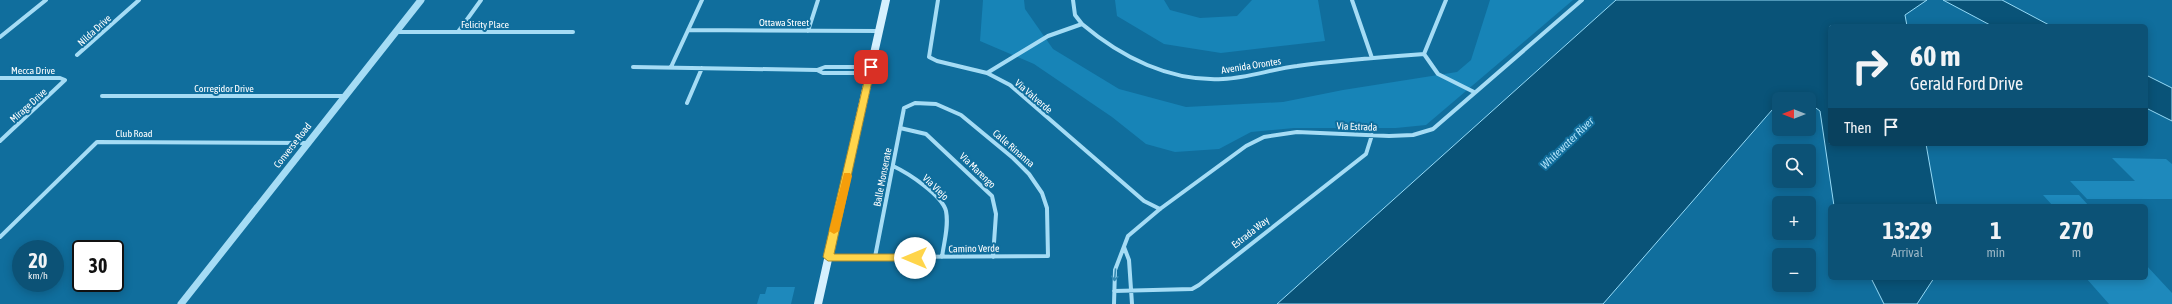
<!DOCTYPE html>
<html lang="en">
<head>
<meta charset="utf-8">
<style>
  :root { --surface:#0c5276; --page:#1a5c7e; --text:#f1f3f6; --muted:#9ab6c5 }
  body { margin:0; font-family:"Asap Condensed",sans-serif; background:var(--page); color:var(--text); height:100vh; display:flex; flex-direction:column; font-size:15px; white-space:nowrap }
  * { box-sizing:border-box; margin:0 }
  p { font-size:13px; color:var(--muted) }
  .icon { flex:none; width:22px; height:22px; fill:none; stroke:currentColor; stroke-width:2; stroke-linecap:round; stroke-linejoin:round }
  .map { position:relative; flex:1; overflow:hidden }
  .side { position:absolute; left:1828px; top:204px; width:320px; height:76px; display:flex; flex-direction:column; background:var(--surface); border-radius:6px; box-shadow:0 2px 10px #0003 }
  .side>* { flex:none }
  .guide { position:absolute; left:1828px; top:24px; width:320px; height:122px; border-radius:6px; box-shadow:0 2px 10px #0003; background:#0c5276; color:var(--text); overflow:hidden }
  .needle { width:26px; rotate:270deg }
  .fabs { position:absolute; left:1772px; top:92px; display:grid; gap:8px }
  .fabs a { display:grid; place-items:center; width:44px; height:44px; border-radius:6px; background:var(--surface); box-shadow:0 2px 10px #0003; font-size:20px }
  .speed { position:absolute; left:12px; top:240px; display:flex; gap:8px; font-size:20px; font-weight:700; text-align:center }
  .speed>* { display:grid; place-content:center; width:52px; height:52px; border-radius:50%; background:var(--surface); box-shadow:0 2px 10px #0003; line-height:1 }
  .speed small { font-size:10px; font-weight:400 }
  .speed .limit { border:2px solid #111; border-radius:6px; background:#fff; color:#111 }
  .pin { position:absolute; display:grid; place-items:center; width:34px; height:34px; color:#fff; margin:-17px; border-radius:8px; box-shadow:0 2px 6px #0006 }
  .me { position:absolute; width:44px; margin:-22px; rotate:270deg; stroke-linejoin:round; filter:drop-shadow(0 0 3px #0008) }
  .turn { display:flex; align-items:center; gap:14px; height:84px; padding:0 16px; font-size:18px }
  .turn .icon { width:52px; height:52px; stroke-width:2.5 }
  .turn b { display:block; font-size:28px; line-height:34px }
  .then { display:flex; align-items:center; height:38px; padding:0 16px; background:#0003; gap:8px; font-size:15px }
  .eta { display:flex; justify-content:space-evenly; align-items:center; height:68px; text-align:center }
  .eta b { font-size:24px; font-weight:700; line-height:28px }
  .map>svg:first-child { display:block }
</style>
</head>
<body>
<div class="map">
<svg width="2172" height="304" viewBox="0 0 2172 304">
  <rect width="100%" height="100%" fill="#106e9d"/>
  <!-- green -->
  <path fill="#1784b7" d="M983 0H1024L1025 9 1053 49 1119 89 1186 107 1283 102 1343 90 1457 72 1471 60 1490 0H1573L1426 125 1396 128H1294L1251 132 1219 149 1175 152 1146 144 1112 117 1034 64 980 41Z
    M1115 0H1164L1170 10 1200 18 1237 16 1252 0H1318L1325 41 1221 53 1164 44 1117 16Z"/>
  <!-- water -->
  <path fill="#095378" stroke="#96dbf8" d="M1616 0H1927L1905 15 1907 26H1830V144H1926L1937 206H1834L1820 111 1809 103V99H1795L1785 96 1779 99V102L1603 304H1277Z
    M1943 0H2002L2051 26H1992Z
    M2146 75 2172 88V121L2146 108Z
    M1871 278H1934L1917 304H1884Z"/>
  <!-- building -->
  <path fill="#1e89bc" d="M2112 158 2166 159 2172 164V199H2087L2070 181H2135Z
    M2043 195H2079L2089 206H2053Z
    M2146 265 2172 293V304H2109L2086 278H2146Z
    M767 287H795L791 304H757L760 294H765Z"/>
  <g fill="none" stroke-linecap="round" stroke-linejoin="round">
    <!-- minor -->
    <path stroke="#a5dcf5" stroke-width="4" d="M938 0 929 57 937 61 987 73 1010 85 1144 201 1160 209
      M1073 0 1075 15 1082 24
      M1352 0 1372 58
      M1446 0 1424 54 1438 74 1474 92
      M688 30 879 31
      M808 31 818 0
      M396 32H573
      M458 32 481 0
      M0 37 46 0
      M77 55 139 0
      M633 67 817 70 825 67H871
      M671 67 702 0
      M817 70 823 73H869
      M987 73 1048 36 1082 24C1121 57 1170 82 1223 79 1248 78 1272 69 1297 66 1339 60 1382 57 1424 54
      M0 78H60L65 80 0 141
      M102 96H345
      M687 103 702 68
      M915 103 936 104 961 115 1013 158 1029 174 1042 193 1047 208 1048 256 875 257 904 108Z
      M900 128 926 134 992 196 996 214 993 257
      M893 166C908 173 942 195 946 211 949 226 944 242 942 257
      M0 237 97 142 308 143
      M1124 247 1129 260 1132 304
      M828 257H875
      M1114 291 1192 289 1199 285 1366 154 1372 135
      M1114 304 1115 270 1128 236 1160 209 1246 146 1264 137 1297 132 1389 136 1413 135 1433 129 1582 0"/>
    <!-- tertiary -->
    <path stroke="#a5dcf5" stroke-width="7" d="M181 304 421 0"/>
    <!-- secondary -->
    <path stroke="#d5f0fe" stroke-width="8" d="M818 304 886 0"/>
  </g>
  <!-- one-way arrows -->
  <defs><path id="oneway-shaft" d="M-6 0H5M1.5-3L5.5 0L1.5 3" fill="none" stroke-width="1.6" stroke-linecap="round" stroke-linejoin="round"/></defs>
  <use stroke="#358ab3" href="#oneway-shaft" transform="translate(1115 275) rotate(95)"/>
  <!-- route -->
  <path fill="#ffd54a" stroke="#a68a30" d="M868 65 875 67 834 254H915L920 258 915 261H828L823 257Z"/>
  <!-- slow -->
  <path fill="#f59e0b" d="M844 173H850L852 176 839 231 834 234 829 231Z"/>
  <g text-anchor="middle" stroke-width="4" stroke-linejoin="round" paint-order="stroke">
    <!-- street labels -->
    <g font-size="10" fill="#fff" stroke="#106e9d">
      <text x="784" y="26">Ottawa Street</text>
      <text x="485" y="28">Felicity Place</text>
      <text transform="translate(94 30) rotate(-42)" y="4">Nilda Drive</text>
      <text transform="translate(1251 65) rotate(-9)" y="4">Avenida Orontes</text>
      <text x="33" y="74">Mecca Drive</text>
      <text x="224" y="92">Corregidor Drive</text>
      <text transform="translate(1034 96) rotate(41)" y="4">Via Valverde</text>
      <text transform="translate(28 105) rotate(-42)" y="4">Mirage Drive</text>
      <text transform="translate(1357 126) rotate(2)" y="4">Via Estrada</text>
      <text x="134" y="137">Club Road</text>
      <text transform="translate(292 145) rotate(-52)" y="4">Converse Road</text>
      <text transform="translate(1014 148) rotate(41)" y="4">Calle Rinanna</text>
      <text transform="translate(978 170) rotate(44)" y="4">Via Marengo</text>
      <text transform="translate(882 177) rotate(-79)" y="4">Balle Monserate</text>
      <text transform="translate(936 187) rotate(44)" y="4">Via Viejo</text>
      <text transform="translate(1250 232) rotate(-38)" y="4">Estrada Way</text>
      <text transform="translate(974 248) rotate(-1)" y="4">Camino Verde</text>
    </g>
    <!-- water labels -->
    <g font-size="11" font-style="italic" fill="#b1e4fb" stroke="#106e9d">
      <text transform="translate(1567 143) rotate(-44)" y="4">Whitewater River</text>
    </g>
  </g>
</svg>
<div class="fabs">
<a><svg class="needle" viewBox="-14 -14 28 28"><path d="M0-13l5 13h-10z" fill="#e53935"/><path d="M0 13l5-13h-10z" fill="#9ab6c5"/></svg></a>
<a><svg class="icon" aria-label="search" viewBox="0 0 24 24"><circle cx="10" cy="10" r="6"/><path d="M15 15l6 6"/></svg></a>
<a>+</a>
<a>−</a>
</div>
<div class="speed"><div>20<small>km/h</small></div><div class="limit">30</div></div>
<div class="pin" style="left:871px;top:67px;background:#d93025"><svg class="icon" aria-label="arrive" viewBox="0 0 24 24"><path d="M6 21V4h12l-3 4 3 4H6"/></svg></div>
<svg class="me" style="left:915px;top:258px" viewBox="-20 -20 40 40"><circle r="19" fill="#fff"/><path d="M0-13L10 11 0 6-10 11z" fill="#ffd54a"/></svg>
<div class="guide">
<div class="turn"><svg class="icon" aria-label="right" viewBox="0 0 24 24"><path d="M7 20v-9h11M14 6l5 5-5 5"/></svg><div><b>60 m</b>Gerald Ford Drive</div></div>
<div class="then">Then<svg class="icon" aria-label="arrive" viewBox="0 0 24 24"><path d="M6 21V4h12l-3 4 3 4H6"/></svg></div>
</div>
<section class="side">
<div class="eta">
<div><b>13:29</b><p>Arrival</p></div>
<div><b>1</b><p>min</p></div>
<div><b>270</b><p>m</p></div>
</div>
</section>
</div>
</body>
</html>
